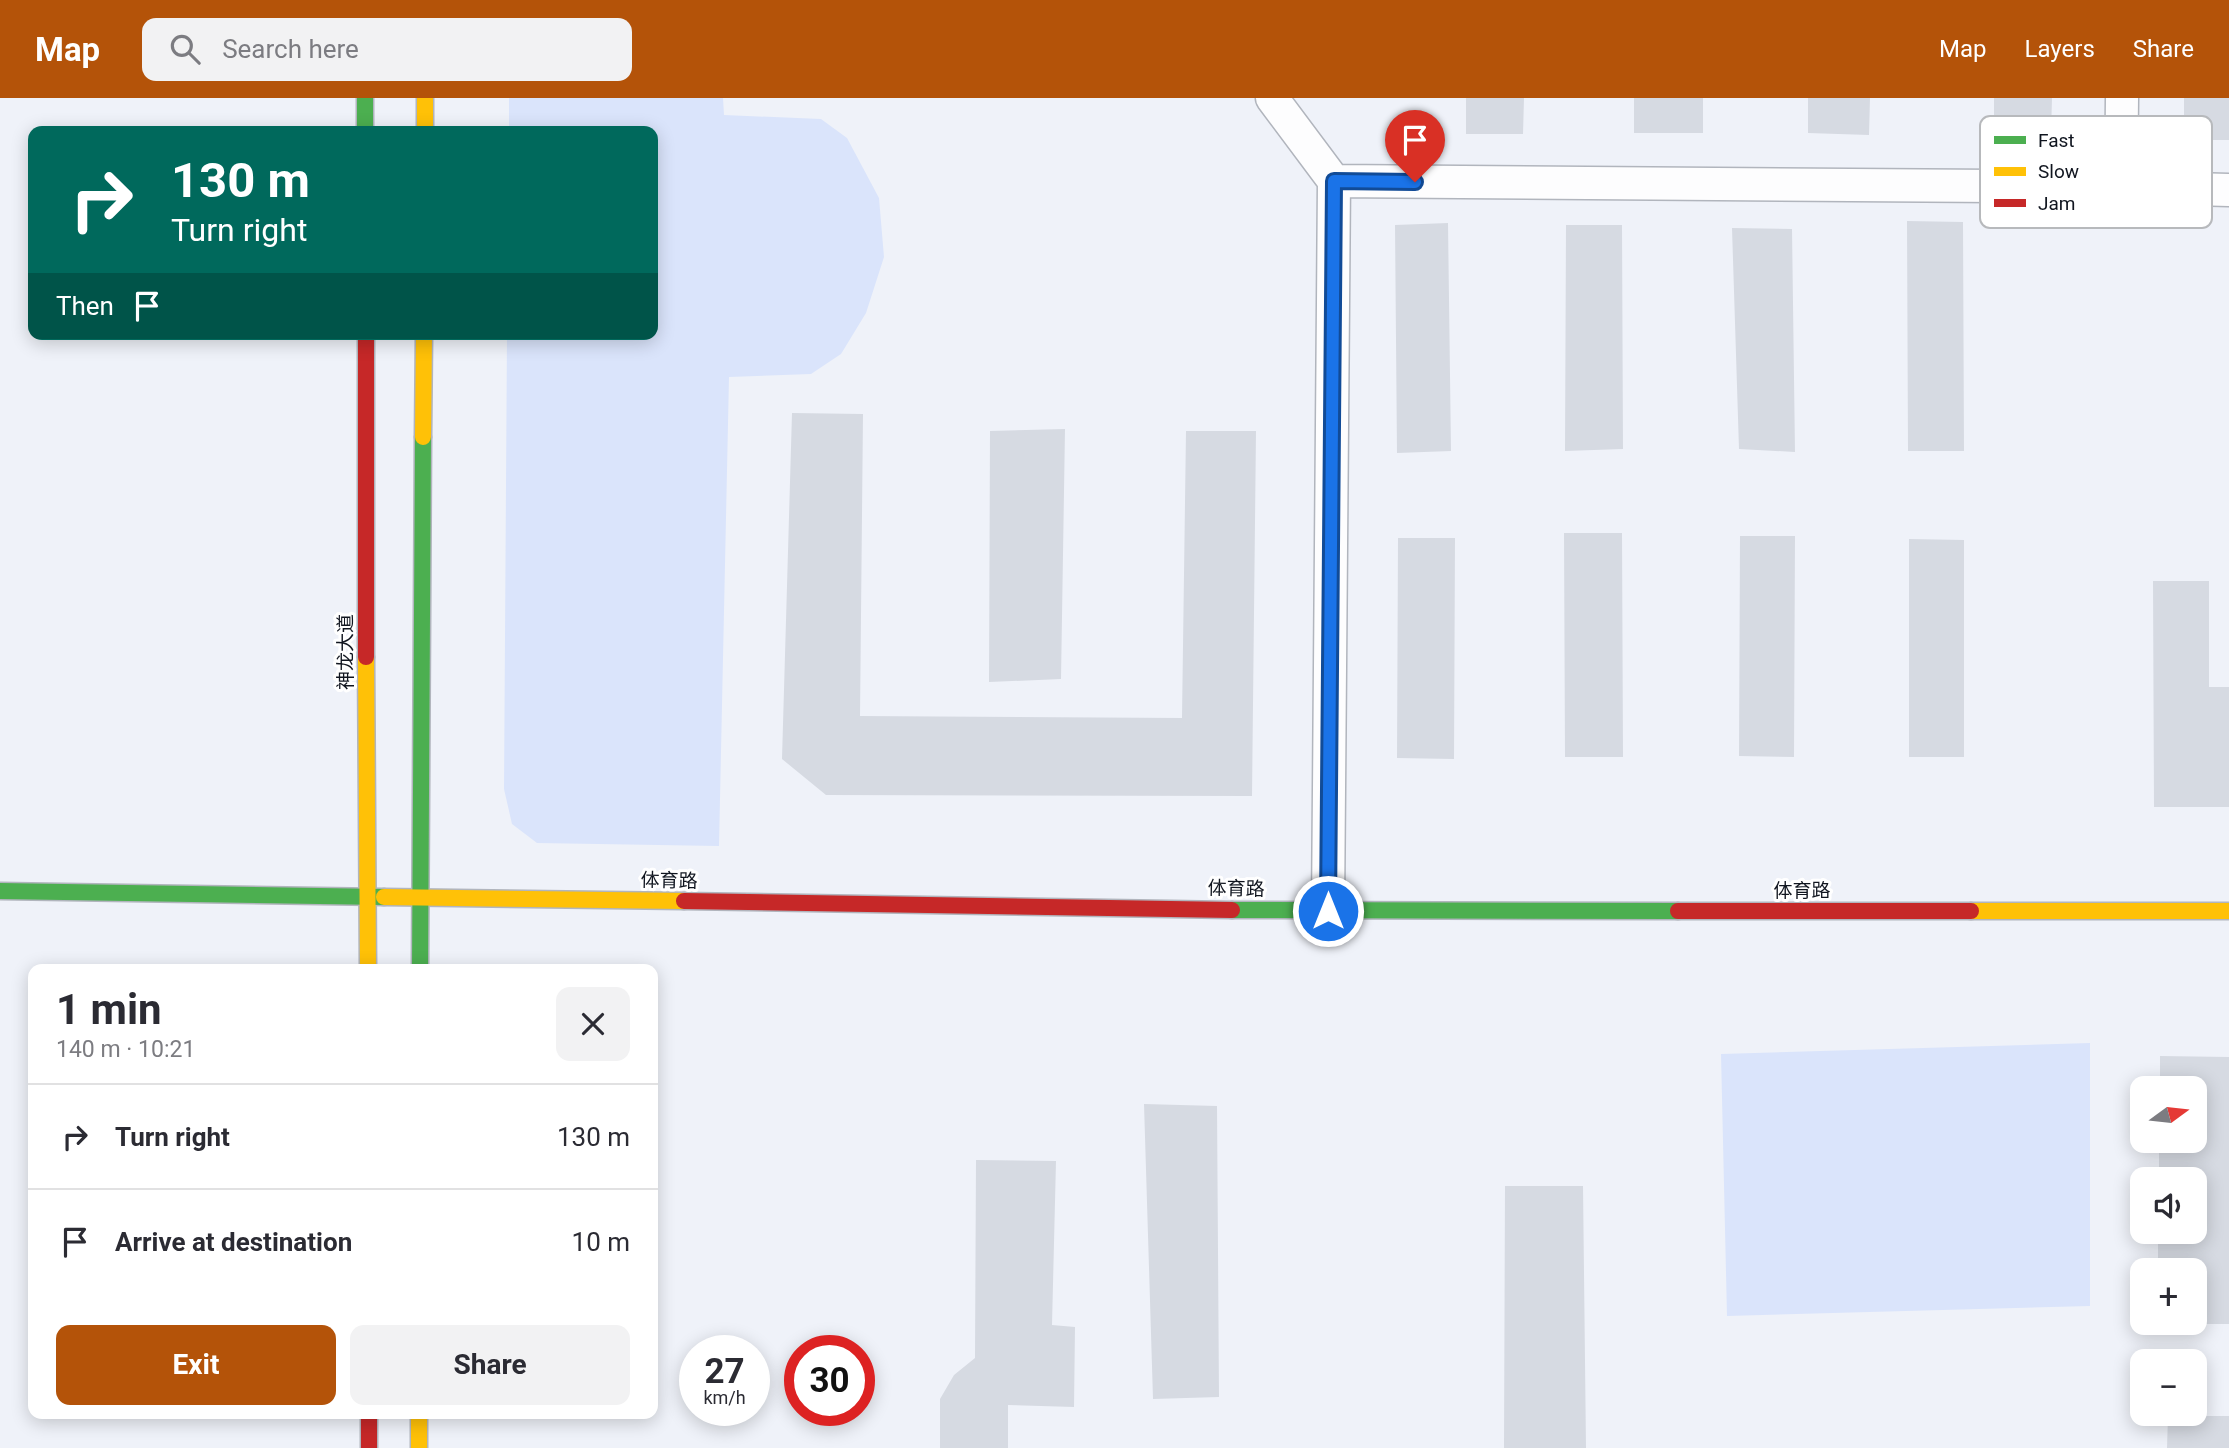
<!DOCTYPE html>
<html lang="en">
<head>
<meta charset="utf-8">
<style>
  :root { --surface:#fff; --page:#f2f2f3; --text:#2b2b33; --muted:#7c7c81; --line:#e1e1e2; --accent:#b45309 }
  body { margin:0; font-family:Roboto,"Noto Sans SC",sans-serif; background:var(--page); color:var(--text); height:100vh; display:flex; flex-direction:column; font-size:26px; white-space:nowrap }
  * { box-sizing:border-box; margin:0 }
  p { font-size:23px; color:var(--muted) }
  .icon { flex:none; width:38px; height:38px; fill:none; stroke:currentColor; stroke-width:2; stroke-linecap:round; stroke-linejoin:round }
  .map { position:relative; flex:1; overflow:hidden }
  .panel { position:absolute; left:28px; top:866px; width:630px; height:455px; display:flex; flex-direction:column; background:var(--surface); border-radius:14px; box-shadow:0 4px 18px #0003 }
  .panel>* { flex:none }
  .guide { position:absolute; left:28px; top:28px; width:630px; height:214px; border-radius:14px; box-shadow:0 4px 18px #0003; background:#00695c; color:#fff; overflow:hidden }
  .needle { width:46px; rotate:75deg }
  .tools { position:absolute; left:2130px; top:978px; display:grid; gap:14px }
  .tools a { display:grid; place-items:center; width:77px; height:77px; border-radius:14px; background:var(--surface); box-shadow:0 4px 18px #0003; font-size:35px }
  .speed { position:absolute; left:679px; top:1237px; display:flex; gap:14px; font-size:35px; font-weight:700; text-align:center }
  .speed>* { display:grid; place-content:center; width:91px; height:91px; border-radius:50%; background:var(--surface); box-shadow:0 4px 18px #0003; line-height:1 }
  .speed small { font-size:18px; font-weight:400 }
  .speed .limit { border:10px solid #d22; background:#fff; color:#111 }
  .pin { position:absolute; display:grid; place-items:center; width:60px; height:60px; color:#fff; margin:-72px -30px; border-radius:50% 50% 50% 0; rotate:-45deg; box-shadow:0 0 7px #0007 }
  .pin .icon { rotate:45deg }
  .me { position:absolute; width:77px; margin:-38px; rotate:0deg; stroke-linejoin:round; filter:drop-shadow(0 0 5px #0008) }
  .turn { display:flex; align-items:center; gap:24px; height:147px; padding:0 28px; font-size:32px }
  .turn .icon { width:91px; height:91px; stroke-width:2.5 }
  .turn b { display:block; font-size:49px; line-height:60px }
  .then { display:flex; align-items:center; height:66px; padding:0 28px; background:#0003; gap:14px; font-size:26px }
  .round { display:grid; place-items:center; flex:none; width:74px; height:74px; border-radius:14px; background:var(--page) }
  .summary { display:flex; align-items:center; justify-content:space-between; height:119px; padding:0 28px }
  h1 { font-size:42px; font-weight:700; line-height:52px }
  .primary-button { display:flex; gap:14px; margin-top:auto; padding:14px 28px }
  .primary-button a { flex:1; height:80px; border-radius:14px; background:var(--accent); color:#fff; font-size:28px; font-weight:700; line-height:80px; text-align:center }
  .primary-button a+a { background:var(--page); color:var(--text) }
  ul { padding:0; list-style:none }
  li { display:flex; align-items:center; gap:21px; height:105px; padding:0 28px; border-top:2px solid var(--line) }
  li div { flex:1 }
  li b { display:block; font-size:26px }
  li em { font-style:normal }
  header { display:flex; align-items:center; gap:42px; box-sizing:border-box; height:98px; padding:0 35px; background:var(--accent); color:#fff }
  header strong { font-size:33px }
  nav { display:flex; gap:38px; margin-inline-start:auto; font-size:24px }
  .search { width:490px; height:63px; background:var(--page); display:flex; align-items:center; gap:18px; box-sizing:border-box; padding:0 24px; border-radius:14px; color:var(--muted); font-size:26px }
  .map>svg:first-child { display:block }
</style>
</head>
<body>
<header>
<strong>Map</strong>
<div class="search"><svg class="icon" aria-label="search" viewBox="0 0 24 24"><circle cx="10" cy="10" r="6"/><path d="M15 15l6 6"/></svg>Search here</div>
<nav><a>Map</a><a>Layers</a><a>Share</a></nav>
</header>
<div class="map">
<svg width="2229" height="1350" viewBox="0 0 2229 1350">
  <rect width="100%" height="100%" fill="#eff2f9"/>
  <!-- green -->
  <path fill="#dae4fb" d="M509 0H723L724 17 821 21 847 40 879 100 884 159 866 215 841 256 811 276 729 279 719 748 537 745 512 726 504 691 507 236H653V33H509Z
    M2090 945V1208L1727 1218 1721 956Z"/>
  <!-- building -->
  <path fill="#d6dae2" d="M1466 0H1524L1523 36H1466Z
    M1634 0H1703V35H1634Z
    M1808 0H1870L1869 37 1808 35Z
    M1994 0H2052L2051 36 1994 35Z
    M2184 0H2229V42H2184Z
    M1907 123 1963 124 1964 353H1908Z
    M1448 125 1451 353 1397 355 1395 127Z
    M1566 127H1622L1623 351 1565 353Z
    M1732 130 1792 131 1795 354 1739 351Z
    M792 315 863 316 860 618 1182 620 1186 333H1256L1252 698 826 697 782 661Z
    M1065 331 1061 581 989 584 990 333Z
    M1564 435H1622L1623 659H1565Z
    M1740 438H1795L1794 659 1739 658Z
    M1398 440H1455L1454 661 1397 660Z
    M1909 441 1964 442V659H1909Z
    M2153 483H2209V589H2229V709H2154Z
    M2160 958 2229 959V1226H2194V1172H2158V1134H2194V1082H2159V1043H2194V990H2160Z
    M1144 1006 1217 1008 1219 1299 1153 1301Z
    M976 1062 1056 1063 1052 1227 1075 1229 1074 1309 1008 1307V1350H940V1301L954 1277 975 1260Z
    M1505 1088H1583L1586 1350H1504Z
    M2168 1318H2229V1350H2167Z"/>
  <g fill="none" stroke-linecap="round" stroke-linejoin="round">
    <defs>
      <path id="street" d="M1272 0 1334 83 1328 813
        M1334 83 2121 89 2229 92
        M2121 89 2122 0"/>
      <path id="fast" d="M365 0V33
        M0 793 384 799
        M1232 812 1678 813
        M420 872 423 339"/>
      <path id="slow" d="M425 0V33
        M423 339 424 236
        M366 559 368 872
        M384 799 684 803
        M1971 813H2229
        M419 1316V1350"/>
      <path id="jam" d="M366 236V559
        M684 803 1232 812
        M1678 813H1971
        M369 1316V1350"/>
    </defs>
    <!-- street casing -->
    <use href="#street" stroke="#b1b5bd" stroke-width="35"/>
    <!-- fast casing -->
    <use href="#fast" stroke="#b1b5bd" stroke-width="19"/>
    <!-- slow casing -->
    <use href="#slow" stroke="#b1b5bd" stroke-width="19"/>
    <!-- jam casing -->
    <use href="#jam" stroke="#b1b5bd" stroke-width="19"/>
    <!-- street -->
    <use href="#street" stroke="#fdfdfe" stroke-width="32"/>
    <!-- fast -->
    <use href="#fast" stroke="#4caf50" stroke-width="16"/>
    <!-- slow -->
    <use href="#slow" stroke="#ffc107" stroke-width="16"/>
    <!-- jam -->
    <use href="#jam" stroke="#c62828" stroke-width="16"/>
  </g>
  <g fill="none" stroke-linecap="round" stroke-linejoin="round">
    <defs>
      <path id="route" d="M1328 813 1334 83 1415 84"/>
    </defs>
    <!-- route casing -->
    <use href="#route" stroke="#114b97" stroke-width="18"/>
    <!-- route -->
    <use href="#route" stroke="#1a73e8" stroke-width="12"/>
  </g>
  <g text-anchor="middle" stroke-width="6" stroke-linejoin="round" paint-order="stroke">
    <!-- street labels -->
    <g font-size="19" fill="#10151f" stroke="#fff">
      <text transform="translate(345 554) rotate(-90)" y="7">神龙大道</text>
      <text transform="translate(669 782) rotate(1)" y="7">体育路</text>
      <text transform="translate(1236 790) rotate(1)" y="7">体育路</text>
      <text x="1802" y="799">体育路</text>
    </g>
  </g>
  <!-- legend -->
  <rect x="1980" y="18" width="232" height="112" rx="10" fill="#fff" stroke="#b7b9bc" stroke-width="2"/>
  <rect x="1994" y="38" width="32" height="8" fill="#4caf50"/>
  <rect x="1994" y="69" width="32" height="9" fill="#ffc107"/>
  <rect x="1994" y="101" width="32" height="8" fill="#c62828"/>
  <g font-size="19" fill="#10151f">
    <text x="2038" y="49">Fast</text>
    <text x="2038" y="80">Slow</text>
    <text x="2038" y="112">Jam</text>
  </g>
</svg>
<div class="tools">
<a><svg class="needle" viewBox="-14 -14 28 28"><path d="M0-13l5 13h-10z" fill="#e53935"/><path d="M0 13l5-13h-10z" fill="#7c7c81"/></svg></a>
<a><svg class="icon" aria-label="sound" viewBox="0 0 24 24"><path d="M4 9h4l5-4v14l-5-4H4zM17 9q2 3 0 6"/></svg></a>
<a>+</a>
<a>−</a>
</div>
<div class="speed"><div>27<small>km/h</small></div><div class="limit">30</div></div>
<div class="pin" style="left:1415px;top:84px;background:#d93025"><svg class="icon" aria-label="arrive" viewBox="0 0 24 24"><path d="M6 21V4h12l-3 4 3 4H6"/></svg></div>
<svg class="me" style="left:1328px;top:813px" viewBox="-20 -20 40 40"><circle r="17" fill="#1a73e8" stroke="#fff" stroke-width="3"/><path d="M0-11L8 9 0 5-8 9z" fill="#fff"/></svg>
<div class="guide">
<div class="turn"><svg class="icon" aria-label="right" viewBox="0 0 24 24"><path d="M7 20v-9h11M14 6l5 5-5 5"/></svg><div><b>130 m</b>Turn right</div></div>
<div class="then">Then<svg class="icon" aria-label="arrive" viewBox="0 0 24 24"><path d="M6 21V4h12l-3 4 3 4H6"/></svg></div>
</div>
<section class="panel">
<div class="summary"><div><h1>1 min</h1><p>140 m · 10:21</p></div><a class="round"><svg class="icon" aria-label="close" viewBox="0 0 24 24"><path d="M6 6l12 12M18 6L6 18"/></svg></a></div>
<ul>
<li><svg class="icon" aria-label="right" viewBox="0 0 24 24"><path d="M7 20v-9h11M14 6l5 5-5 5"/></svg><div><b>Turn right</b></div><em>130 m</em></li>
<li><svg class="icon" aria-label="arrive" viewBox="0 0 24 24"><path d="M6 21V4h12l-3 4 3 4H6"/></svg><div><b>Arrive at destination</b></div><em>10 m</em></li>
</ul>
<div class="primary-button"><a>Exit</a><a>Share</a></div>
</section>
</div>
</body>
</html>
